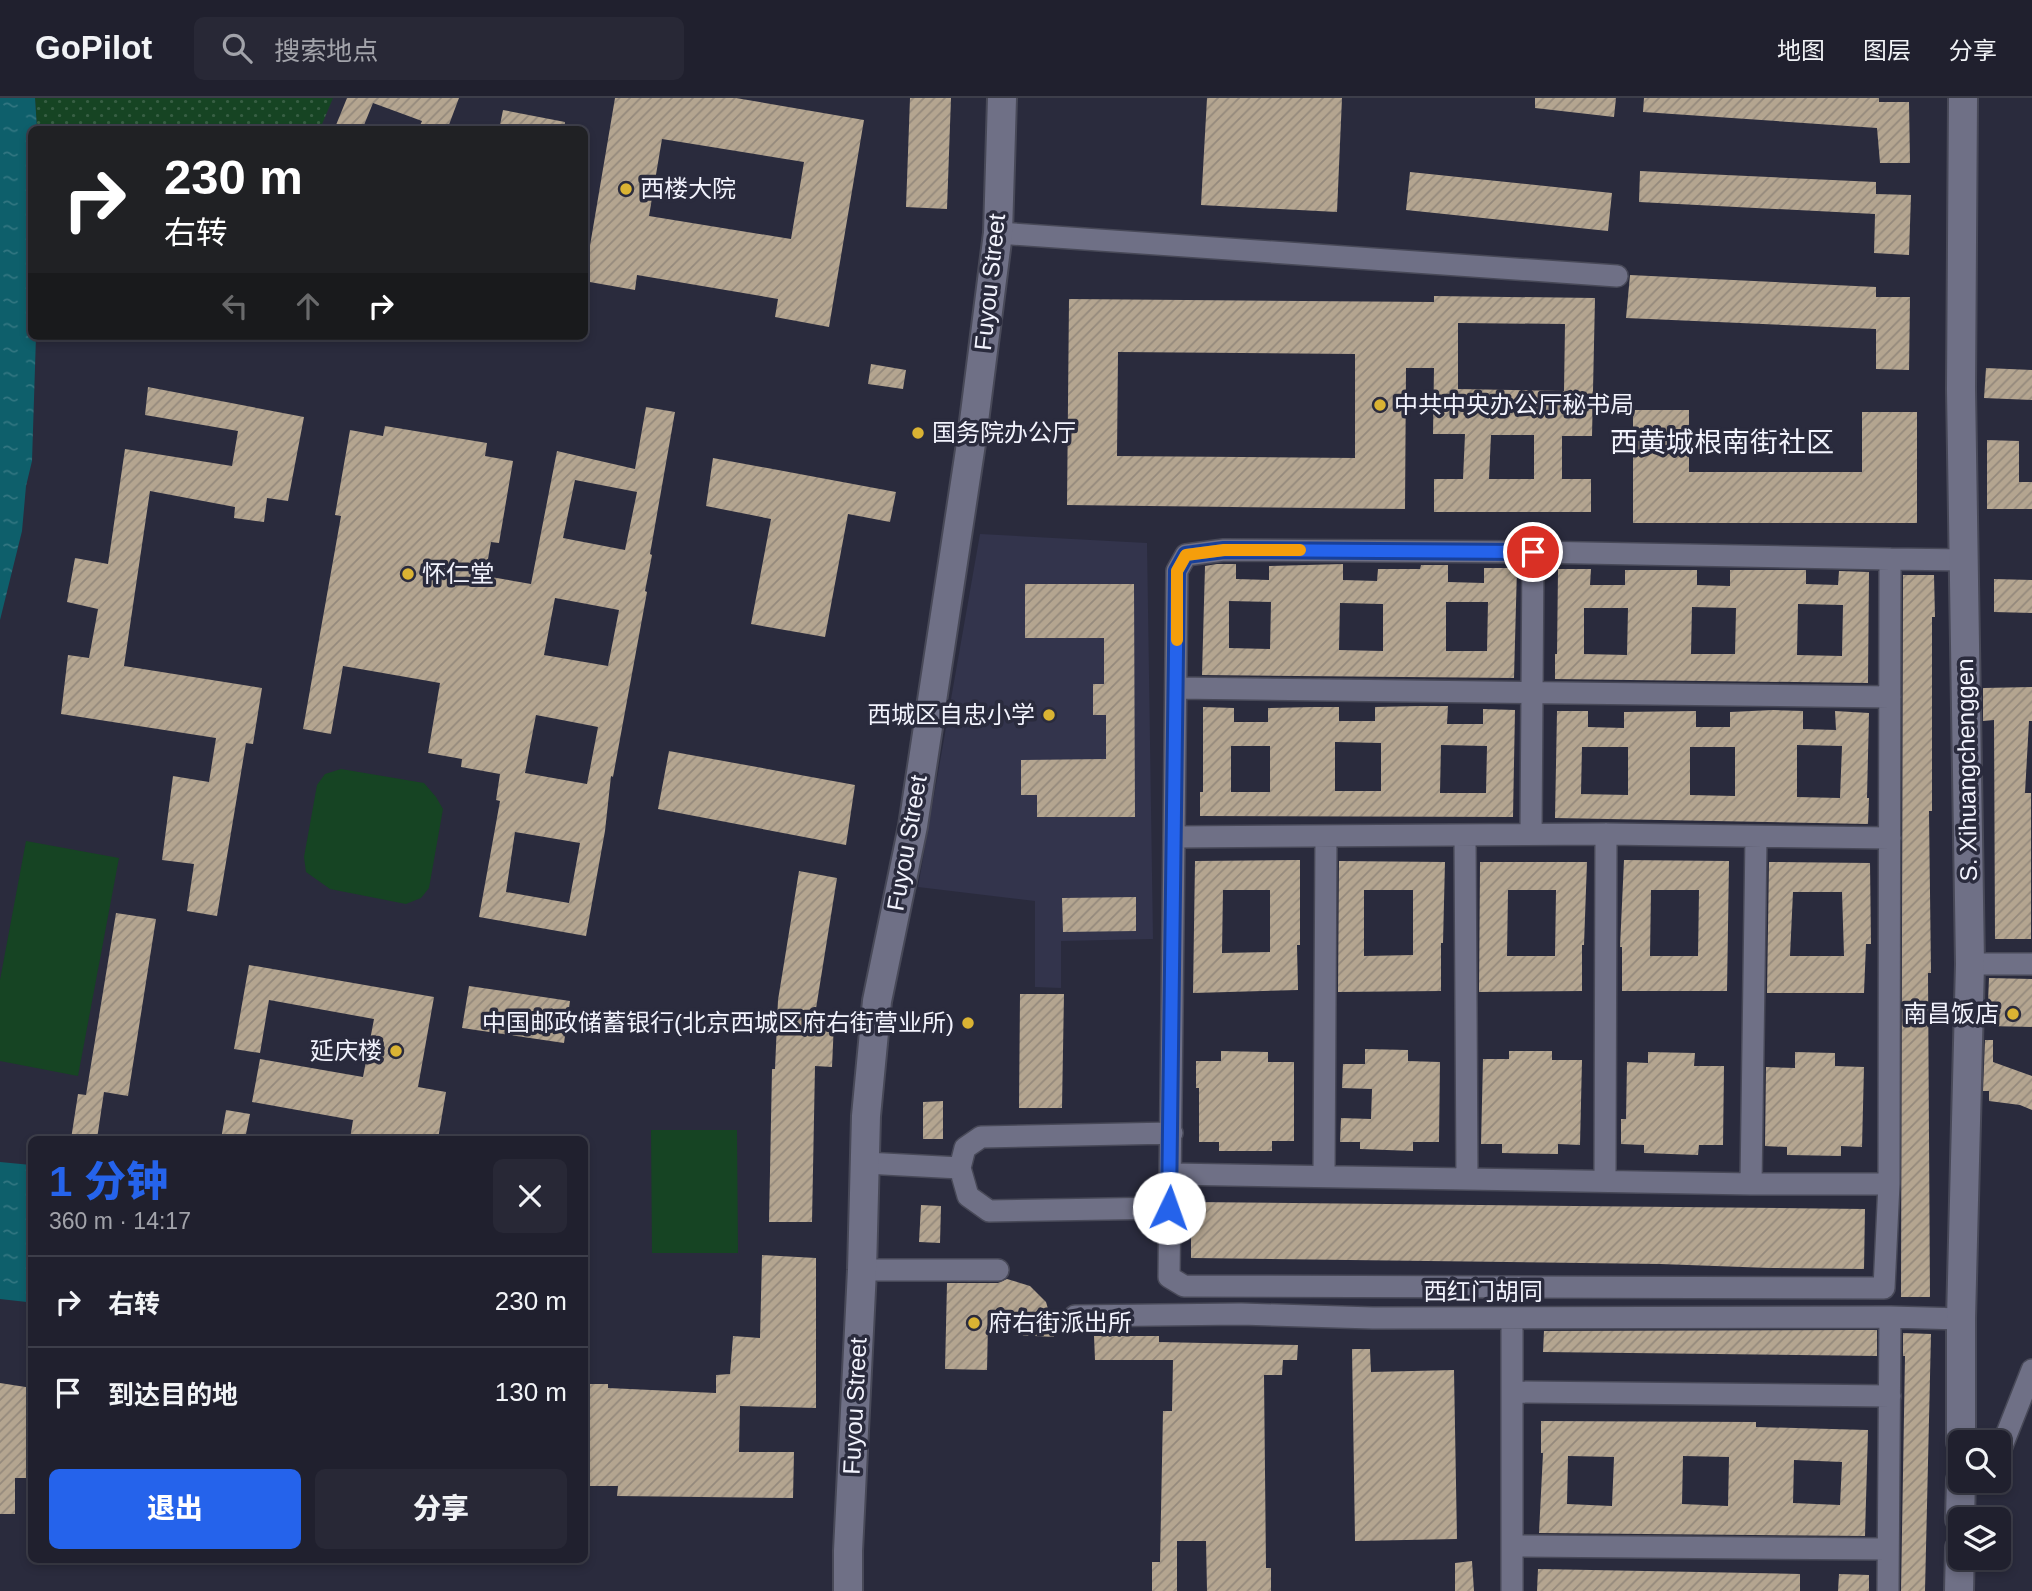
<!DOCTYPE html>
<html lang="zh">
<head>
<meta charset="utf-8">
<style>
  :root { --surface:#20202e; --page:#282836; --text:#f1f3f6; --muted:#a2a3aa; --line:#3d3e4a; --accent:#2563eb }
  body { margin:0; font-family:Helvetica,"Noto Sans SC",sans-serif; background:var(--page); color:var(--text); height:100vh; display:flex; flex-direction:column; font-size:26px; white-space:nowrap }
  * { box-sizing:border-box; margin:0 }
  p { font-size:23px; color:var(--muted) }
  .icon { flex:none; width:38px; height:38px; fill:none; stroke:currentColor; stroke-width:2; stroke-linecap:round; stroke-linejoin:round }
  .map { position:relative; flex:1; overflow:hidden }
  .details { position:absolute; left:28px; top:1038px; width:560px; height:427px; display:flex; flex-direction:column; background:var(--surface); border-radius:10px; box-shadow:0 4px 10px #0003,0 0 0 2px var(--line) }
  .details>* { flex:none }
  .banner { position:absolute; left:28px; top:28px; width:560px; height:214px; border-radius:10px; box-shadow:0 4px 10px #0003,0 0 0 2px var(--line); background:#202124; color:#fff; overflow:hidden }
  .fabs { position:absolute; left:1948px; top:1332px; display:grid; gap:14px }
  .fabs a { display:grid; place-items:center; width:63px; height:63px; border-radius:10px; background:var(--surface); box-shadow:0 4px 10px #0003,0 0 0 2px var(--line); font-size:35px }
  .pin { position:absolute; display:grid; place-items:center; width:60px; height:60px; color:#fff; margin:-30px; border:4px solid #fff; border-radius:50%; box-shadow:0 2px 7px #0007 }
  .me { position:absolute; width:77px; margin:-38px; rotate:3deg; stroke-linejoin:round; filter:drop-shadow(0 0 5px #0008) }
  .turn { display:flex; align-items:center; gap:24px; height:147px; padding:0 21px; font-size:32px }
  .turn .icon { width:91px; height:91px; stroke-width:2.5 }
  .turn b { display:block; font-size:49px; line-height:60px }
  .lanes { display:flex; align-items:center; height:66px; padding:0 21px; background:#0003; justify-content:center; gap:35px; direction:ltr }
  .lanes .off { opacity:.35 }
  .round { display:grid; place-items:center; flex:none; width:74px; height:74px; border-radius:10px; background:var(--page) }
  .head { display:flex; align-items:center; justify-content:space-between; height:119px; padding:0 21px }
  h1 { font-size:42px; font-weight:800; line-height:52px; color:var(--accent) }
  .button { display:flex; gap:14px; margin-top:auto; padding:14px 21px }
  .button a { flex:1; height:80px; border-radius:10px; background:var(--accent); color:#fff; font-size:28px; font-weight:800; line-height:80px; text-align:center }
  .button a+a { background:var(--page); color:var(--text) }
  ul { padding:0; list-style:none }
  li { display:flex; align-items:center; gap:21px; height:91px; padding:0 21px; border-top:2px solid var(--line) }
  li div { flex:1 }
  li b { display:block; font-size:26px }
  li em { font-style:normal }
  header { display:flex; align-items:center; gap:42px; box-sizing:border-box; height:98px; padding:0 35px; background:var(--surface); border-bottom:2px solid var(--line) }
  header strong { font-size:33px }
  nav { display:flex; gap:38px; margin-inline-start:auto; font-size:24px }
  .search { width:490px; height:63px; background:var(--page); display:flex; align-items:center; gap:18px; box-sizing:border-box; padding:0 24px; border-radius:10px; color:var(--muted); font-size:26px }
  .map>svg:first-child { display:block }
</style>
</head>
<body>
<header>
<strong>GoPilot</strong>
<div class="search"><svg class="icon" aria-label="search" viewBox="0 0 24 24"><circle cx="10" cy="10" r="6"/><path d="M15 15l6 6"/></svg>搜索地点</div>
<nav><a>地图</a><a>图层</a><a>分享</a></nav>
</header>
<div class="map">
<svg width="2032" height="1493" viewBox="0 0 2032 1493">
  <defs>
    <pattern id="park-dots" width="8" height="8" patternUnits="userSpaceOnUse" patternTransform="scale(1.75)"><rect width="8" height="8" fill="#164423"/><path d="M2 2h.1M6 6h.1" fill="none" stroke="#385f44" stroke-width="1.8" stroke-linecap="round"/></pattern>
    <pattern id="water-ripples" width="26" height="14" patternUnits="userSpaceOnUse" patternTransform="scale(1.75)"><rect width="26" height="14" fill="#0e5f6b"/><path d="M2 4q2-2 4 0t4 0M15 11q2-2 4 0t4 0" fill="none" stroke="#327681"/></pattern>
    <pattern id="building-hatch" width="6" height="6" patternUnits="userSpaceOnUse" patternTransform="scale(1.75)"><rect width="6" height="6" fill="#b4a590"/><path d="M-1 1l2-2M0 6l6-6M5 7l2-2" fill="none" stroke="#94897c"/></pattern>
  </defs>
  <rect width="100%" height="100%" fill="#2a2b3d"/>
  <!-- built -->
  <path fill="#33344c" d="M980 436 1147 445 1153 841 1061 843V890L1035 889V803L918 789Z"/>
  <!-- grass -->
  <path fill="#164423" d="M341 671 424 685 436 699 443 711 429 790 421 800 406 806 330 791 306 774 304 759 317 687 325 676Z
    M26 743 119 760 78 978 0 963V882Z
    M651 1032H737L738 1155H652Z"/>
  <!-- park -->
  <path fill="url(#park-dots)" d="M35 0H333L320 31 37 32Z"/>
  <!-- water -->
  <path fill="url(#water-ripples)" d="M0 0H35L37 31 32 32V238H36L32 363 26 388 22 433 0 522Z
    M0 1064 31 1067 32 1160 27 1204 0 1201Z"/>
  <!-- building -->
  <path fill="url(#building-hatch)" fill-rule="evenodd" d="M347 0H459L447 32H418L422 23 373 5 362 32H334Z
    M615 0H736L864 22 829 229 775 219 778 201 637 177 635 192 584 183ZM662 41 804 64 791 141 649 118Z
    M910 0H951L947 111 906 109Z
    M1207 0H1342L1337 114 1201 107Z
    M1535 0H1616L1614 19 1535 10Z
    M1644 0H1879V4H1909L1910 65H1880L1877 30 1643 14Z
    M503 12 565 24 564 32H499Z
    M1640 73 1876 84V96L1911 97 1909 157 1874 155 1875 116 1639 104Z
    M1410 74 1612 95 1608 133 1406 112Z
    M1630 177 1876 189V199H1910L1909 272 1876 271V231L1626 220Z
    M1434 198 1595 200 1592 338H1562V381H1591V414H1434V381H1463L1465 336H1433L1434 270H1406L1405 411 1067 407 1069 201 1434 204ZM1458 225 1565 226 1564 293 1458 291ZM1118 254 1355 256V360L1117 358ZM1491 337H1534V381H1489Z
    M871 266 906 272 903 291 868 286Z
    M1986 270 2032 272V302L1984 300Z
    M148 289 304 319 288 403 267 400 264 424 234 420 235 409 150 393 124 568 262 590 253 646 246 645 217 818 187 813 194 766 162 762 173 678 209 684 216 640 61 616 68 557 89 560 98 511 67 504 75 460 108 466 125 351 232 368 238 333 145 317Z
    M646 309 675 314 650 456 652 457 645 493 647 494 613 679 611 678 605 733 586 838 479 819 500 703 496 702 500 676 461 669 462 661 428 655 440 585 343 568 331 636 303 631 341 418 335 417 350 332 383 338 385 328 487 345 485 358 513 363 499 445 491 444 485 478 531 486 557 353 635 371ZM575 382 637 394 625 452 563 440ZM555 500 619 512 608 568 544 557ZM536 617 598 629 587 686 525 675ZM515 734 580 745 569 805 506 794Z
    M1633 312H1689V374H1862V314H1917V425H1633Z
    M1987 342 2019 343V384H2032V411H1987Z
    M713 360 896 394 890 424 848 416 825 539 751 526 771 421 706 408Z
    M1217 466H1236V481L1269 482V468L1343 466V482L1377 483 1378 471H1420L1421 467H1448V484L1484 485V470H1517L1514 580 1202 577 1205 468ZM1229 503 1271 504 1270 551 1229 550ZM1446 504H1488L1487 553H1446ZM1340 505 1383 506V553L1339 552Z
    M1558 471H1591L1590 487H1625V472H1697V487L1730 488V472H1806V486L1838 487 1839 473 1869 474 1868 585 1555 581V556H1557ZM1798 506 1843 507 1842 558 1797 557ZM1692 509 1736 510 1735 556H1691ZM1584 510H1628L1627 557 1584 556Z
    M1903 477H1934L1935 519H1932V713H1929L1931 875H1928L1930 1199H1901Z
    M1994 481 2032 482V515L1994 514Z
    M1025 486H1134L1135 719H1037V697H1021V662L1106 661V617H1093V586H1104V540H1025Z
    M2032 589V623H2029L2025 695H2031V841H1995L1994 622 1983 623V590Z
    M1419 608H1448L1447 626H1483V611L1515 612 1513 719 1200 718V694H1203V609L1234 610V624H1268V610L1312 609H1339V623H1375V609ZM1335 644 1381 645V693H1335ZM1441 647 1487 648 1486 695H1440ZM1231 648H1270V694H1231Z
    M1773 612 1803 613V631L1836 632 1835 613 1869 615 1867 700H1869L1868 726 1555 720 1557 613H1588V629L1624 630V614L1696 613V629H1730V614ZM1797 647 1842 648 1840 700 1797 699ZM1582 649H1628V697L1581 696ZM1690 649H1735V698L1690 697Z
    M669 653 855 687 846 747 658 711Z
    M1300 762V847H1297L1298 892 1193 895 1195 763ZM1223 792H1270V854L1222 855Z
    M1624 762 1729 763 1727 893H1622V849H1620ZM1651 792H1699L1698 858H1650Z
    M1339 763 1445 764 1443 845H1441V893L1338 894ZM1364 792H1413V857L1364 858Z
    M1480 764H1587L1584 847H1582V893L1479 894ZM1508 792H1556L1555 858H1507Z
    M1769 764 1870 765 1871 846H1866L1864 895H1767ZM1793 794H1842L1844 858H1790Z
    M799 773 837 780 814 923 834 924 832 969 815 968 812 1124H769L772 971H775L778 902Z
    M1136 799V833L1063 834 1062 800Z
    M116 815 156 821 128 998 104 994 97 1041H71L78 996 86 997Z
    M249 867 434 899 418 989 446 994 438 1041H350L353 1022 252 1004 260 961 363 979 374 921 269 902 260 955 234 951Z
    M1989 880 2032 881V929L1987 928Z
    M469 888 570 903 564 945 462 930Z
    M1020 896H1064L1062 1010H1019Z
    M1985 942H1993V964L2032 978V1012L2020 1007 1989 1003V993H1983Z
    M1365 951 1408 952V963L1440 964 1439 1044H1413V1053L1360 1051V1044H1340L1341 1020 1371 1021 1372 991 1342 990 1343 966H1365Z
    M1221 953 1268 954V964H1294V1043H1272V1053H1219V1044H1199V990H1196V963H1221Z
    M1509 953H1552V962H1582L1580 1047 1558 1046V1056L1502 1055V1046H1481L1483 961H1509Z
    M1648 954 1695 955 1694 968H1724L1723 1047H1699L1698 1057 1644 1055V1047L1621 1046V1021H1626L1627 964 1648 965Z
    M1795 954 1835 955V968L1864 969 1862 1049 1841 1048V1058L1787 1057V1049L1765 1048 1766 969 1795 970Z
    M943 1003V1041H923V1004Z
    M226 1012 250 1016 245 1041H221Z
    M1191 1104 1865 1111 1864 1171 1770 1170 1660 1166 1191 1160Z
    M921 1107 941 1108 940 1145 919 1144Z
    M762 1157 816 1160V1310L740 1308 739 1354H794L793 1400 617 1398 618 1388H584V1286H608V1290L716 1295V1277L730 1276 733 1238 760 1240Z
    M1007 1181 1030 1188 1046 1204 1053 1227 1054 1239 1016 1237V1225L988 1226 987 1272 945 1271 947 1185H998Z
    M1860 1232H1877V1258L1543 1254 1544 1233Z
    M1903 1235 1931 1236 1925 1493H1901L1905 1258H1903Z
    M1094 1238H1159V1244L1298 1247 1297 1262H1283L1282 1277H1264L1266 1470H1271V1493H1207L1206 1443H1177V1493H1152V1464H1160L1163 1313H1172L1173 1262H1095Z
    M1352 1251H1370L1371 1274 1454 1272 1457 1441 1355 1443Z
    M0 1285 32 1290V1380H15V1416H0Z
    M1541 1323 1756 1324V1329L1868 1332 1865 1438 1539 1435 1543 1355H1541ZM1568 1358 1614 1359 1612 1408 1567 1406ZM1683 1358 1729 1359 1728 1408 1682 1406ZM1794 1362 1842 1364 1840 1407 1793 1405Z
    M1472 1463 1474 1493H1455V1465Z
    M1538 1471 1800 1476V1493H1537Z
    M1839 1476 1869 1477V1493H1838Z"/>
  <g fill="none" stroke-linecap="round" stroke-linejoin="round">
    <defs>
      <path id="minor" d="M998 135 1617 178
        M1224 452 1533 454 1890 461 1889 1086 1884 1190 1184 1188 1169 1179 1177 473 1186 457Z
        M1890 461 1964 462
        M1176 590 1890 599
        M1531 736 1533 454
        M1465 737 1467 1080
        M1175 739 1606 736 1890 740
        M1970 866H2032
        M865 1065 960 1070 968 1098 989 1113 1169 1110
        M960 1070 965 1050 981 1039 1172 1035
        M1171 1076 1751 1086H1889
        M1324 1078 1326 738
        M1605 1082 1606 736
        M1751 1086 1756 739
        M862 1172H998
        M1075 1218 1241 1216 1373 1220 1890 1219 1961 1221
        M1513 1294 1890 1298
        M1998 1358 2032 1272
        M1961 1388 1985 1382
        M1513 1448 1887 1451
        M1512 1493V1221
        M1888 1493 1890 1219"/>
      <path id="secondary" d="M1961 1344V1221L1970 866 1961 291 1963 0
        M1960 1421 1961 1382
        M848 1493V1453L862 1172 866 1018 877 903 913 728 972 339 998 135 1002 0
        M1959 1493 1960 1450"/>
    </defs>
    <!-- minor casing -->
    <use href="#minor" stroke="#484958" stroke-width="24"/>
    <!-- secondary casing -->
    <use href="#secondary" stroke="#484958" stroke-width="32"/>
    <!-- minor -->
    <use href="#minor" stroke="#6f7086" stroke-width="21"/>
    <!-- secondary -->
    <use href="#secondary" stroke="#6f7086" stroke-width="28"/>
  </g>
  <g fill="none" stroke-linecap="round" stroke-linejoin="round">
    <defs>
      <path id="route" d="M1169 1110 1177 473 1186 457 1224 452 1533 454"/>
    </defs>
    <!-- route casing -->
    <use href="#route" stroke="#184099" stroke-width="18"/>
    <!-- route -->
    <use href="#route" stroke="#2563eb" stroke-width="12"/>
    <!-- slow -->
    <path stroke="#f59e0b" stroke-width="12" d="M1177 542V473L1186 457 1224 452H1300"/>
  </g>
  <!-- markers -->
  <g fill="#dab333" stroke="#2a2b3d" stroke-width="2.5">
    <circle cx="626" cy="91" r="7"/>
    <circle cx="1380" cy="307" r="7"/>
    <circle cx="918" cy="335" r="7"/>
    <circle cx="408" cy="476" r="7"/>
    <circle cx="1049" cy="617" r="7"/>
    <circle cx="2013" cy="916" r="7"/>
    <circle cx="968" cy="925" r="7"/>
    <circle cx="396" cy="953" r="7"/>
    <circle cx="974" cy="1225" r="7"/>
  </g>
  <g text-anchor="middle" stroke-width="7" stroke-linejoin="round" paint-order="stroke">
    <!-- poi labels -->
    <g font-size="24" fill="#f2f3fd" stroke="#2a2b3d" text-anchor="start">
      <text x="640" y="99">西楼大院</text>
      <text x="1394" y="315">中共中央办公厅秘书局</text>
      <text x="932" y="343">国务院办公厅</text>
      <text x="422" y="484">怀仁堂</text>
      <text x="1035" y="625" text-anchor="end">西城区自忠小学</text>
      <text x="1999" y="924" text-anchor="end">南昌饭店</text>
      <text x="954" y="933" text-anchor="end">中国邮政储蓄银行(北京西城区府右街营业所)</text>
      <text x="382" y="961" text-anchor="end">延庆楼</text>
      <text x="988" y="1233">府右街派出所</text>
    </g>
    <!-- street labels -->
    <g font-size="24" fill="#f2f3fd" stroke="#2a2b3d">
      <text transform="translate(990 184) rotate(-84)" y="8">Fuyou Street</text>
      <text transform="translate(1967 672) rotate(-91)" y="8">S. Xihuangchenggen</text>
      <text transform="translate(907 745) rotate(-80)" y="8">Fuyou Street</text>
      <text x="1483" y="1202">西红门胡同</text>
      <text transform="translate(855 1308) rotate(-87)" y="8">Fuyou Street</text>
    </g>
    <!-- quarter labels -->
    <g font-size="28" fill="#f2f3fd" stroke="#2a2b3d">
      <text x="1722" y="354">西黄城根南街社区</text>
    </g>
  </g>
</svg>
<div class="fabs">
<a><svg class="icon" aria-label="search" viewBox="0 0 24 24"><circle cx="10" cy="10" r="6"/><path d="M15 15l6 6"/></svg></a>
<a><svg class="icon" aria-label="layers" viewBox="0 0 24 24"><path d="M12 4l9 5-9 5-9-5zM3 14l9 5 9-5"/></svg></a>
</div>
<div class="pin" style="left:1533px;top:454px;background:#d93025"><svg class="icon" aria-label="arrive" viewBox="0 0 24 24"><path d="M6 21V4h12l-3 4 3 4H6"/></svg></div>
<svg class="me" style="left:1169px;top:1110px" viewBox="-20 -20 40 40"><circle r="19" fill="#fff"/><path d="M0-13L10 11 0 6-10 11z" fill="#2563eb"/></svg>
<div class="banner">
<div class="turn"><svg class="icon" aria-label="right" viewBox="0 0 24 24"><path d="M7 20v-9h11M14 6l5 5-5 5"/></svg><div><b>230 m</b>右转</div></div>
<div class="lanes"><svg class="icon off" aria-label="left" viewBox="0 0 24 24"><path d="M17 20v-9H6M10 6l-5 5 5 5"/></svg><svg class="icon off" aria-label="ahead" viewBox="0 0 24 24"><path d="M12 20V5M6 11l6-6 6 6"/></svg><svg class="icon" aria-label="right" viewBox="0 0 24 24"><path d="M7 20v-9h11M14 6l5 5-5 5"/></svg></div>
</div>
<section class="details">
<div class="head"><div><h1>1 分钟</h1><p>360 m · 14:17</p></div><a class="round"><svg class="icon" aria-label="close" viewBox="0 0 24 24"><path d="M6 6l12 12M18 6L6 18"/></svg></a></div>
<ul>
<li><svg class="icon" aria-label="right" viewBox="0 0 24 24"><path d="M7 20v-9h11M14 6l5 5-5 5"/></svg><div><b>右转</b></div><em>230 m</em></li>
<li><svg class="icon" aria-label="arrive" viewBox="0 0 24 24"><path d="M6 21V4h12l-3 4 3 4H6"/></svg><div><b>到达目的地</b></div><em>130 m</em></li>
</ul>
<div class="button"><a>退出</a><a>分享</a></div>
</section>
</div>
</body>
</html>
